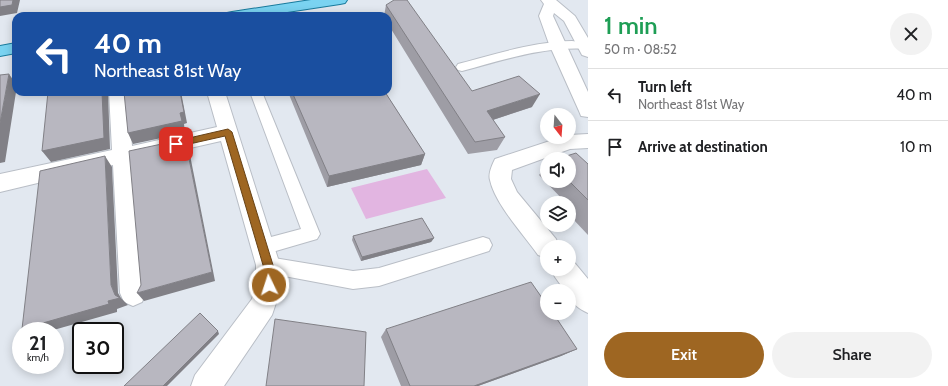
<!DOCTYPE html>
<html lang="en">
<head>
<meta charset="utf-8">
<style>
  :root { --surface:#fff; --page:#f2f2f2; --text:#202124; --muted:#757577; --line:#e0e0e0; --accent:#9e6622 }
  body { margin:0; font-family:Cabin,sans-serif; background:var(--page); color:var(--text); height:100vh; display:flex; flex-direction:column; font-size:15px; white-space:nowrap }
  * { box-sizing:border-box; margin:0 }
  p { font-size:13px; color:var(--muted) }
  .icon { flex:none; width:22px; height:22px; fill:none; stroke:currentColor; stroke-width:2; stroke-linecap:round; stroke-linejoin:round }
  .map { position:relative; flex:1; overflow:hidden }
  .side { display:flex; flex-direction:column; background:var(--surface); width:360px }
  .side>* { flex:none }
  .hud { position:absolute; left:12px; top:12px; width:380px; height:84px; border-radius:12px; box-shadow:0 2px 10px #0003; background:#1a4fa0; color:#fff; overflow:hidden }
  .needle { width:26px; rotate:163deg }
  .controls { position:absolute; left:540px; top:108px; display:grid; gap:8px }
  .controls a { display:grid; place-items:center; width:36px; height:36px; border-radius:50%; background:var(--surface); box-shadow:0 2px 10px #0003; font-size:20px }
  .speed { position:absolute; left:12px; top:322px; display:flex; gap:8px; font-size:20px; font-weight:700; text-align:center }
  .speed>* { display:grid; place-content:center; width:52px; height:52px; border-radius:50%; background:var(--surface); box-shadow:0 2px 10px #0003; line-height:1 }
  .speed small { font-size:10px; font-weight:400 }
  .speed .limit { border:2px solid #111; border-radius:6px; background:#fff; color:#111 }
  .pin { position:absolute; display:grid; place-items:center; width:34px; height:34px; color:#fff; margin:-17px; border-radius:8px; box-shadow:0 2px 6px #0006 }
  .me { position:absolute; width:44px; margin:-22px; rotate:356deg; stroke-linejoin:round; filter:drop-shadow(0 0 3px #0008) }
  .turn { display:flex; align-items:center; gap:14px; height:84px; padding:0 16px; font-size:18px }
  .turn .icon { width:52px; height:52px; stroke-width:2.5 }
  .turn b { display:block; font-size:28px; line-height:34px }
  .round { display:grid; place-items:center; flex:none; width:42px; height:42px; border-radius:21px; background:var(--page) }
  .overview { display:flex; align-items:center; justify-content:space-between; height:68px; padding:0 16px }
  h1 { font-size:24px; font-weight:600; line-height:30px; color:#1e9e55 }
  .action { display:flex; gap:8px; margin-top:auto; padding:8px 16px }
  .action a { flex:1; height:46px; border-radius:24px; background:var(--accent); color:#fff; font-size:16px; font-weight:600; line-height:46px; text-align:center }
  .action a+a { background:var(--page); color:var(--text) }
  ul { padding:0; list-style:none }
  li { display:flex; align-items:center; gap:12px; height:52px; padding:0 16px; border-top:1px solid var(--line) }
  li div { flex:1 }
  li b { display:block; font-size:15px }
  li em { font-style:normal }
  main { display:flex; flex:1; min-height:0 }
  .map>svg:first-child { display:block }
</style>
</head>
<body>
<main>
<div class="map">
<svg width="588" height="386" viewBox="0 0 588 386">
  <rect width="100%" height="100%" fill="#e2e8f0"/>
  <!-- green -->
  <path fill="#e2b5e1" d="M427 169 446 198 366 219 351 188Z"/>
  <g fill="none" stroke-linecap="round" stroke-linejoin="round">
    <defs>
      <path id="service" d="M572 41 588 43V49C544 46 504 60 462 71L458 70 456 67 458 64C496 54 532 42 572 41Z
        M250 92H262L320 234 317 239 262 255 256 253 253 247 256 241 301 229Z
        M483 237 489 239 492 245 489 251 379 286 353 289 268 273 262 271 259 265 262 259 268 257 353 271 379 268Z"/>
      <path id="minor" d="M541 0H556L575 16 588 38V57L582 55 564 21 554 13 553 16 588 92V117L581 116 579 111 549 44 539 16 544 4Z
        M109 92H127L132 146 217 127 207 92H225L280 265 282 285 272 315 224 386H191L195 375 252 299 256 285V265L221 141 133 161 146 293 142 302 133 306 124 302 120 293 113 165 0 192V174L112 150Z
        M588 134V148L570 149 512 170 511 179 517 192 556 239 559 247H547V258L538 255C524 235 495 204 490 180 488 174 492 165 495 159L562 137H569V135Z
        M569 259 573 261 588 279V313C579 309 569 302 569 291H565L555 277 551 269H569Z"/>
      <path id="primary" d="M311 0H347L345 3 340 4 261 16H225L227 13 232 12Z
        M16 43V53L0 56V46Z"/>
    </defs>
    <!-- service casing -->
    <use href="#service" stroke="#b9bec6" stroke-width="2"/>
    <!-- minor casing -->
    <use href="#minor" stroke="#b9bec6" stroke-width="2"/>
    <!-- primary casing -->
    <use href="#primary" stroke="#1a7b9d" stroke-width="2"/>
    <!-- service -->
    <use href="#service" fill="#fff" fill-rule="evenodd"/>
    <!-- minor -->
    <use href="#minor" fill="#fff" fill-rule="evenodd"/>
    <!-- primary -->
    <use href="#primary" fill="#7ad3f1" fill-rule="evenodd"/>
  </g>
  <!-- wall -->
  <path fill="#9e9da5" d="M386 5 472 91 532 107 493 120 505 137 497 150 468 154 388 24V16H384Z
    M288 92H385L425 154 421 165 327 187Z
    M588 164V235L572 218 576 214 569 206V203H566L539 175 547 165V181H569Z
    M353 236 434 238 431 242 361 261 352 240Z
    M386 329 577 349 561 356 478 386H401L381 337Z"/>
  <!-- shaded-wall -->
  <path fill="#818086" d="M13 0H20L17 13 0 16V7Z
    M9 74 16 84V92L5 162 0 163V123Z
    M102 92H108L110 149 51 162 42 151Z
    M180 92H181L187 123 184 124 185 133 133 144 128 133 180 113Z
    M540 94 532 107 480 124 487 111Z
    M185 139 189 150 215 281 144 301 137 293 212 272Z
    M425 154 421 165 327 187 329 176Z
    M105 156 112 167 118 293 121 298 128 305 117 309V312L50 331H27L22 329 115 295 111 285Z
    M434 238 431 242 361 261 362 257Z
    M218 331 219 334 167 386H163Z
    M577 349 561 356 478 386H474Z"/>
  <!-- building -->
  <path fill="#b8b7c0" stroke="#818086" d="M0 0H13L12 5 0 7Z
    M394 0H407L472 91 519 76 540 94 487 111 505 137 475 142 386 5Z
    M9 74 0 123V75Z
    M48 92H102L104 138 42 151Z
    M124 92H180L184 112 180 113 182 121 128 133Z
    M292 92H385L425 154 329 176Z
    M185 139 212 272 137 293 141 285 129 151Z
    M576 153 588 164V200L569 181V159H557Z
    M105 156 111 285 115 295 120 298 108 301 109 304 22 329 40 171Z
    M422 218 434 238 362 257 353 236Z
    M531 282 547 305V313H553L577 349 474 386H410L386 329Z
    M200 313 218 331 163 386H124Z
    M275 319 366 332 364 386H266Z"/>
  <!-- route -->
  <path fill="#9e6622" stroke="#674216" d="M228 129 232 132 273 265 274 285 273 289 269 290 265 289 263 265 225 136 176 147 172 144 176 141Z"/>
</svg>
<div class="controls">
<a><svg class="needle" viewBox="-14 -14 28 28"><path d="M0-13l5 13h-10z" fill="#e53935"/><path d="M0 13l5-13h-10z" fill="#757577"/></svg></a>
<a><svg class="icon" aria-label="sound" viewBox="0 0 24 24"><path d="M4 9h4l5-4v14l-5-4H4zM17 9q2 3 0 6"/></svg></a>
<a><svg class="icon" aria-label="layers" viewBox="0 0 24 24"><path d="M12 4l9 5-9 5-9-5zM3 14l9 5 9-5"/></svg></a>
<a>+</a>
<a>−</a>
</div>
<div class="speed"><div>21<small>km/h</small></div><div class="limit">30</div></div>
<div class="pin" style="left:176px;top:144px;background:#d93025"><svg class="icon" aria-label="arrive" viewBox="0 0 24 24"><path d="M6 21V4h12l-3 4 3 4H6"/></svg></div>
<svg class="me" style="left:269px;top:285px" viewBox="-20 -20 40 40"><circle r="17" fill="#9e6622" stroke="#fff" stroke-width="3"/><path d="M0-11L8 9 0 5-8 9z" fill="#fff"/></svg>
<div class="hud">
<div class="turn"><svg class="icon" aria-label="left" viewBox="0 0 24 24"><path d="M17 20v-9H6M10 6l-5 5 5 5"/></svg><div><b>40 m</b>Northeast 81st Way</div></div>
</div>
</div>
<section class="side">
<div class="overview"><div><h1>1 min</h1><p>50 m · 08:52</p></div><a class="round"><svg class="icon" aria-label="close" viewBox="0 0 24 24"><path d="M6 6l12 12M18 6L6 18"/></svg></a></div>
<ul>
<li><svg class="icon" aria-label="left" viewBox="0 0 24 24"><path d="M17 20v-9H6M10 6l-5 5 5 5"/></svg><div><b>Turn left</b><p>Northeast 81st Way</p></div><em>40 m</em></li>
<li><svg class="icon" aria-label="arrive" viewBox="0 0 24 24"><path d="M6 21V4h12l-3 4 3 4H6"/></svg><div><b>Arrive at destination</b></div><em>10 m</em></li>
</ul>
<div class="action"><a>Exit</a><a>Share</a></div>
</section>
</main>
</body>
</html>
